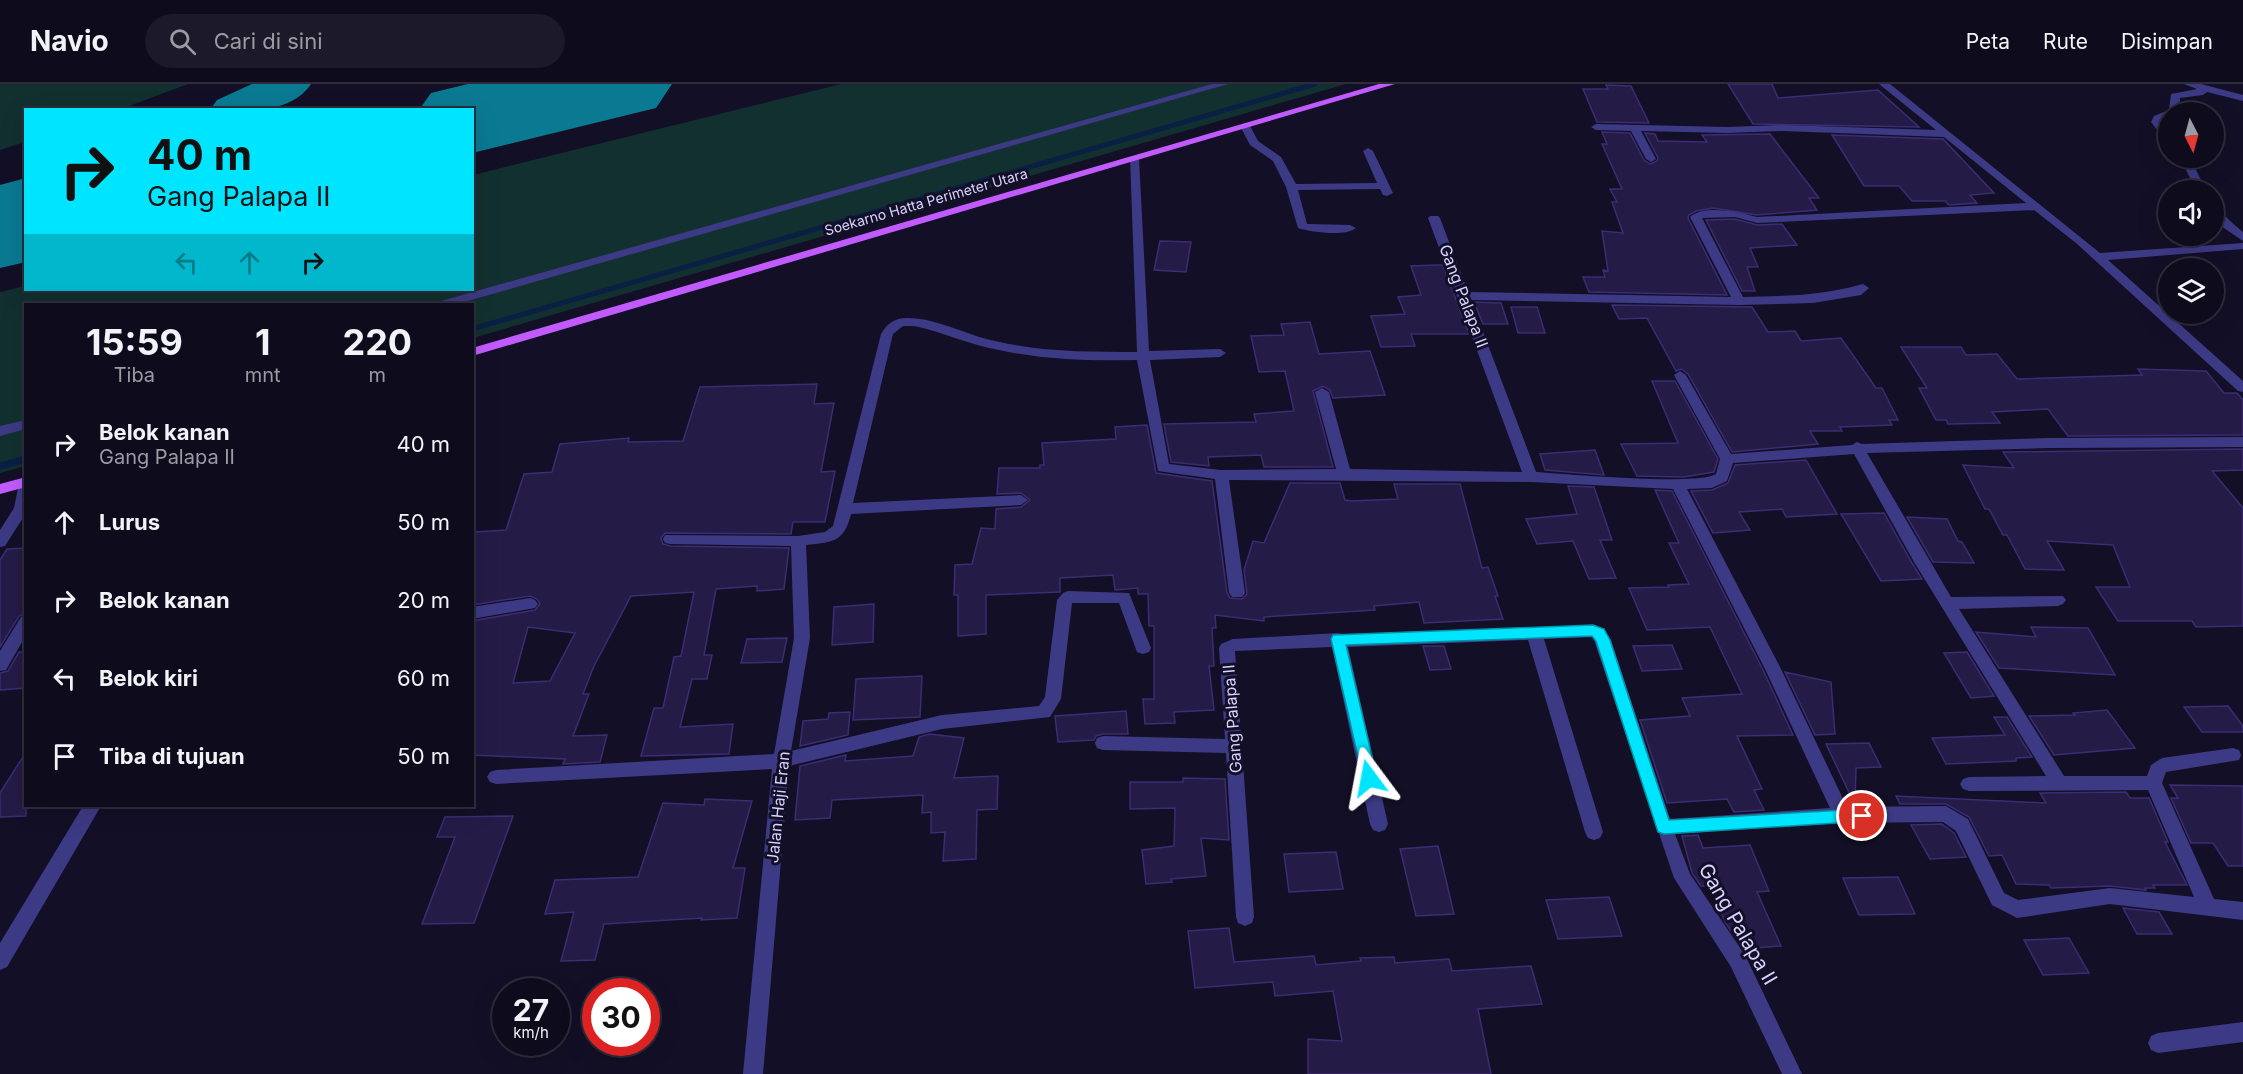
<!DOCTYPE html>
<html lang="id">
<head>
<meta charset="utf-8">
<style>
  :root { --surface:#0e0b1c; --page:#1c1929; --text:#f1f3f6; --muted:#9b9ba3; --line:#2e2b3b }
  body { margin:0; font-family:Inter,sans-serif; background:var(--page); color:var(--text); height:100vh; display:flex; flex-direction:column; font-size:22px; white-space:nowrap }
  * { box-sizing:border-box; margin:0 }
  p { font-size:20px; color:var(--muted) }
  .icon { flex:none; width:33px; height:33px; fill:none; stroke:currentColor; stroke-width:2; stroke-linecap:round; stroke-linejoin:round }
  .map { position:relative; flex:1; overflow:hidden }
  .details { position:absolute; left:24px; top:219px; width:450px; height:504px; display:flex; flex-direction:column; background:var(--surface); border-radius:0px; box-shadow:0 6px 24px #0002,0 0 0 2px var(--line) }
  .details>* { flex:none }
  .hud { position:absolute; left:24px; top:24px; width:450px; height:183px; border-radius:0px; box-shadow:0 6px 24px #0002,0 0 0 2px var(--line); background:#00e5ff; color:#111; overflow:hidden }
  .needle { width:39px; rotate:174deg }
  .buttons { position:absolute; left:2158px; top:18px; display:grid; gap:12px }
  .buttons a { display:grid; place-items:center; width:66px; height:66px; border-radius:50%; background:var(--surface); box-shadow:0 6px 24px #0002,0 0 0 2px var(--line); font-size:30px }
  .speed { position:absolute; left:492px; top:894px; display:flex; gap:12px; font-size:30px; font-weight:700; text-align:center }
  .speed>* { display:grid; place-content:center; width:78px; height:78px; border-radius:50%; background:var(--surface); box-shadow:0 6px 24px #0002,0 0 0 2px var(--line); line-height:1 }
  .speed small { font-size:15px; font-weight:400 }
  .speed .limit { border:9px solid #d22; background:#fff; color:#111 }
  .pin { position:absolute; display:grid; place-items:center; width:51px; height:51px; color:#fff; margin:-26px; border:3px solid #fff; border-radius:50%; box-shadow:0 2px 6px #0007 }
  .me { position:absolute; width:66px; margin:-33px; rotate:347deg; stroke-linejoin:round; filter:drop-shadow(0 0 4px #0008) }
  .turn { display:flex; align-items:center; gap:21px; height:126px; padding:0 24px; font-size:27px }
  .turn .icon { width:78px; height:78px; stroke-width:2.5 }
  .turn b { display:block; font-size:42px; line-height:51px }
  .lanes { display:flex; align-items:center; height:57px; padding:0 24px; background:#0003; justify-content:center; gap:30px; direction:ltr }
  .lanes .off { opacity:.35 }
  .eta { display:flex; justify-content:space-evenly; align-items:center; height:102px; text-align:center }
  .eta b { font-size:36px; font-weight:700; line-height:42px }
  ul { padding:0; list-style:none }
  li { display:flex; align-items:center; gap:18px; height:78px; padding:0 24px }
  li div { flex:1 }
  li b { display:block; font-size:22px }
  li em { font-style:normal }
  header { display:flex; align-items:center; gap:36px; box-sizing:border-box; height:84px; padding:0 30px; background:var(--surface); border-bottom:2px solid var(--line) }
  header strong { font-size:28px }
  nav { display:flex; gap:33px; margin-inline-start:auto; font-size:21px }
  .search { width:420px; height:54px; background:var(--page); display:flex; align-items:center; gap:15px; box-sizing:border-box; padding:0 21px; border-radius:33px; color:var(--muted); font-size:22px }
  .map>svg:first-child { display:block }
</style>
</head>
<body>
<header>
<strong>Navio</strong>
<div class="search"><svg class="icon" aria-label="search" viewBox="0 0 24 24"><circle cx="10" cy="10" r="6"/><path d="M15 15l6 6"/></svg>Cari di sini</div>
<nav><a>Peta</a><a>Rute</a><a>Disimpan</a></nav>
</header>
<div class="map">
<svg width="2243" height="990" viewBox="0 0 2243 990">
  <rect width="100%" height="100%" fill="#130f26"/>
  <!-- green -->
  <path fill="#12302f" d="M0 0H188L121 25 26 26 25 58 0 66Z
    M841 0H1346L473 254 472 220H26L25 382 0 389V208L25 202 26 206H472L473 91Z"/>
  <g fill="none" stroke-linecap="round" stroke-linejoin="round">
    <!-- stream-far1 -->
    <path stroke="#0a1f44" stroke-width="5" d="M472 245 1315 0"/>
    <!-- stream -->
    <path stroke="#0a1f44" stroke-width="7" d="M0 382 26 375"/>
    <!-- taxiway -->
    <path fill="#0a7a92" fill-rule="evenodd" d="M252 0H311C289 32 244 26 210 26L217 16Z
      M26 94V126L0 133V101Z"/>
    <!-- runway -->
    <path fill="#0a7a92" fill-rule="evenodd" d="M468 0H672L656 24 472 69V26H419L431 9Z
      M26 100V178L0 184V106Z"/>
  </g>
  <!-- building -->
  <path fill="#241b47" stroke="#3b2d73" stroke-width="1.5" fill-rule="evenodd" d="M1728 0H1772L1778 14 1878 6 1919 43 1753 40Z
    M1606 1 1631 2 1649 39 1597 38 1583 5H1608Z
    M1602 48 1630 49 1644 76 1650 80 1657 77 1658 74 1645 49 1655 50 1658 57 1707 58 1702 51 1770 50 1819 114H1809L1817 126 1757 131 1713 124 1696 127 1689 131 1688 134 1727 211 1589 208 1583 193H1605L1603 186 1608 187 1602 147 1623 149 1612 118H1617L1610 105H1622L1602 60H1607Z
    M1832 51 1943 55 1994 109 1970 111 1977 119 1949 121 1945 117H1912L1899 102H1864Z
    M1735 135 1757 141 1782 140 1797 161 1750 164 1758 183H1747L1755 207H1742L1706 136Z
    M1160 157 1191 158 1186 188 1154 186Z
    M1437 181H1443L1469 250H1411L1415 262 1381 263 1371 232 1405 230 1398 213 1421 211 1411 182Z
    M1474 218 1501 219 1508 240H1483Z
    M1612 221 1752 223 1768 248 1795 247 1801 257 1841 254 1876 304H1882L1898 336H1889L1892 341 1840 343 1842 347H1810L1818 360 1732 368 1688 290 1681 285 1676 287 1647 234 1619 235Z
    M1511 223H1537L1545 249H1518Z
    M1310 238 1319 270 1370 267 1385 311 1333 314 1330 306 1323 302 1313 307 1333 383H1264L1261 371 1208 373 1209 382 1171 378 1164 340 1256 338 1254 330 1294 327 1285 287 1259 288 1251 252 1284 251 1281 240Z
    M1901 263H1961L1966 271 1997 270 2017 295 2142 291 2138 285 2206 287 2224 309H2237L2243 316V351L2068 352 2048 325 1992 328 2000 339 1948 340 1946 336H1936L1919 304H1927Z
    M1652 297H1675L1718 375 1714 388 1684 393 1637 392 1621 360 1678 359Z
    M817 300 814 320 834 319 821 388 835 387 825 438H793L791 450 665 449 661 454 663 460 670 462 789 464 784 505 757 507V502L716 505 704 571H712L707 595H692L680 643 733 640 729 670 641 672 654 624H663L674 573 681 572 694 508 631 512 594 582 583 610H589L573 652 607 651 600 678 563 680 565 675 472 671V537L535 526 540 520 537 515 530 512 472 521V457L475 448 506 446 524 390 552 388 560 360 629 354 628 358 683 357 700 303ZM528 543 575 549 550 597 513 599Z
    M1147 341 1156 389 1212 397 1227 509 1230 514 1242 515 1247 510 1244 486 1253 457 1264 459 1290 399H1340L1345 416 1352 417 1398 415 1394 400H1460L1482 484 1488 483 1498 512H1495L1503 535 1424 539 1419 518 1374 522 1375 526 1264 533V537L1215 531 1216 544H1212L1214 582H1209L1214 626 1174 628 1175 639 1145 640 1143 615H1154V542H1149L1148 510H1138V504L1115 506 1113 491 1060 494V508L986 511V550L958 552V511H954L955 481 972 480 981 444 995 445 996 425 1021 423 1030 416 1021 409 997 410 999 384H1040V381H1044L1042 359 1116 355 1115 343Z
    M2243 365V386L2212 387 2243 424V542L2196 543 2192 537H2118L2096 503H2130L2113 461 2047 457 2064 486 2025 485 2007 451H2003L1989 425H1985L1963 381 2014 384 2003 368Z
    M1595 366 1604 391 1545 386 1540 370Z
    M1806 376 1837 430 1786 433 1782 425 1739 428 1750 446 1713 449 1691 407 1712 406 1728 399 1735 381Z
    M1568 402 1594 403 1612 456H1600L1616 494 1589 495 1573 457 1537 460 1526 435 1577 430Z
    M1655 406 1672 407 1763 586 1793 651 1737 652 1762 705 1754 706 1764 726 1734 728 1727 715 1667 719 1640 636 1690 632 1682 614 1742 610 1710 543 1647 546 1629 504 1669 503 1668 501 1689 500 1669 459H1679Z
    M1884 429 1912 479 1922 495 1881 497 1841 430Z
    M1907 433 1947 435 1958 457 1962 458 1974 479 1933 478Z
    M26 464V529L19 532 0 563V476L7 465Z
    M874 520 873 558 832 561 834 523Z
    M2031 543 2088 544 2115 591 1999 584 1976 548 2036 553Z
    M787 554 782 578 741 579 747 555Z
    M1672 561 1682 585 1642 587 1633 562Z
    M1423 562H1444L1451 585 1430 586Z
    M19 568H26V604L0 606V589L8 587Z
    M1967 568 1994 612 1971 614 1944 569Z
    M1785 588 1831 598 1835 650 1815 651Z
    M922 592 920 633 853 636 856 595Z
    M2228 622 2243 642V648H2202L2184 623Z
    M2107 626 2135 664 2054 671 2029 632 2075 631 2073 629Z
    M1126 627 1128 650H1103L1096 652 1094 656 1058 658 1055 632Z
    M850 628 848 651 800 662 803 637 828 635 829 629Z
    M1994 633H2007L2032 673 2016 674V677L1946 680 1932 654 2005 651Z
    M929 650 964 654 954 694 998 692 997 725 977 726 976 775 943 777 945 748 931 749V728L922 729 923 711 832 716 830 734 795 736 800 682 846 671 845 677 913 672 919 653Z
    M1869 659 1881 683 1856 684 1855 721 1826 660Z
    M26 668V732L0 733V709Z
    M1183 694 1225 695 1229 756 1201 754 1206 792 1171 795 1172 798 1146 800 1142 766 1174 762 1175 724 1130 725V698H1183Z
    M2170 701 2243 702V782H2228L2213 759H2191L2171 714H2178Z
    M2126 708 2130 714H2149L2168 758H2165L2187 801H2153L2155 804H2145L2146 806 2110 802 2051 804 2049 801 2016 800 2002 771 1989 772 1969 733 1946 720H1900L1896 712 2046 719 2040 709Z
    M705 715 752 717 733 784H745L737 834 701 836 702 834 604 840 595 876 561 877 574 828 545 830 555 796 638 793 663 719 704 721Z
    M513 732 474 839 422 840 455 753H437L445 733Z
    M1942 740 1954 749 1966 773 1930 775 1911 741Z
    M1698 751 1703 764 1750 761 1769 807 1757 808 1781 862 1743 865 1725 838 1710 802H1701L1692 789 1682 752Z
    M1438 762 1454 830 1416 832 1400 765Z
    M1336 768 1343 805 1289 808 1284 770Z
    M1898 793 1915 830 1859 831 1843 794Z
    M1609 813 1622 852 1558 855 1546 816Z
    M2123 824 2159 828 2172 850H2137Z
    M1229 844 1234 878 1314 872 1316 881 1361 877 1360 874 1394 873 1395 879 1449 875 1452 887 1531 882 1542 920 1478 925 1491 990H1308V955L1342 957 1333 907 1275 912 1273 898 1195 904 1188 847Z
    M2069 854 2089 889 2043 891 2024 856Z"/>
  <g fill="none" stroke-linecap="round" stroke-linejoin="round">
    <!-- minor -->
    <path fill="#3d3a85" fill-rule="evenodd" d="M1212 0H1228L457 220H439L441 217Z
      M1879 0H1890L2100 169 2243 159V165L2108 176 2243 297V308L2238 307 2076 159 2034 126 1757 139 1735 133 1702 134 1743 213C1786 212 1821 212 1863 200L1869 204 1861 211 1813 219 1739 221 1471 216 1536 388C1567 390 1697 402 1716 390L1720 375 1674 291 1680 287 1686 291 1731 370 1852 361 1857 358 1862 360 2049 354 2243 353V363L2049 364 1867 369 1951 513 2063 512 2066 516 2063 520 2058 522 1959 525 2064 692H2147L2151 681 2162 674 2233 664 2239 666 2241 671 2239 676 2166 688 2162 699 2214 815 2243 818V836L2110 820 2017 834 1992 821 1956 747 1943 738 1842 739 1675 750 1690 790 1745 871 1802 990H1782L1731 883 1674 794 1593 553 1544 555 1603 748 1600 754 1594 756 1588 754 1585 748 1528 556 1348 563 1388 740 1385 746 1379 748 1373 746 1370 740 1332 563 1235 567 1254 833 1252 839 1245 842 1238 839 1236 833 1226 669 1103 666 1097 664 1095 659 1097 654 1103 652 1225 655 1219 564 1221 560 1233 555 1338 549 1343 550 1593 541 1604 545 1611 556 1670 735 1830 724 1765 585 1673 405 1531 398 1229 396 1245 509 1242 513H1232L1229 509 1215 395 1158 387 1137 276C1091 277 1045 276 999 266 970 261 943 248 914 242H903L893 250 853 419 1021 411 1028 416 1021 421 851 430C844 459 832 458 806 461L810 554 791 667 942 631 1039 622 1045 613 1057 516 1063 509 1068 507 1129 509 1151 564 1149 568 1143 570 1137 568 1119 519H1072L1061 615 1050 633 942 645 789 682 763 990H743L772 685 496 700 490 698 487 693 490 688 496 686 774 670 794 554 791 462 670 460 665 459 663 455 665 451 798 452 825 448 833 442 881 250C887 240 894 234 907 234 937 234 966 251 995 257 1041 268 1089 268 1137 268L1130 73 1134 72 1139 75 1149 267 1220 265 1226 269 1220 273 1150 276 1169 380 1221 386 1336 385 1315 308 1322 304 1329 308 1350 385 1522 388 1428 134 1430 132H1438L1440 134 1468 208 1731 213 1690 133C1704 120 1741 128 1757 133L2026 119 1944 53 1783 47 1727 49 1641 47 1656 75 1651 78 1646 75 1631 47 1596 46 1591 43 1596 40 1727 43 1783 41 1936 46ZM1854 370 1914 478 2046 692 1969 693 1963 695 1960 700 1963 705 1969 707 2148 706 2194 813 2110 804 2018 816 2004 809 1968 735 1946 722 1847 723 1781 585 1687 405 1712 404 1727 397 1733 379Z
      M2184 0H2201L2243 11V17L2207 8 2203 11 2180 14 2179 28H2169V34L2161 38 2169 47V57L2165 56 2151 38 2154 32 2169 26 2171 10 2197 5Z
      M1245 39 1249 40 1258 57 1281 73 1296 100 1377 99 1363 67 1368 64 1373 67 1393 109 1387 112 1383 111 1380 105 1298 106 1307 140 1350 141 1356 144C1345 153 1311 148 1298 144L1286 103 1273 77 1250 61 1240 42Z
      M2180 74H2190L2206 106H2196Z
      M2214 124C2221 127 2235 142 2243 148V157L2218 140 2214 135Z
      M26 336V345L0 352V342Z
      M26 394V429L5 462 0 463V446L14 424 19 399Z
      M530 514 535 516 538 520 535 524 472 535V523Z
      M26 531V551L6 586 0 587V567L21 533Z
      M83 722H101L7 883 0 886V859Z
      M2243 938V958L2158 969 2151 966 2148 959 2151 952 2158 949Z"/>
    <!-- major -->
    <path fill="#c25bff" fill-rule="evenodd" d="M1379 0H1395L472 272V264Z
      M26 393V403L0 410V400Z"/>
  </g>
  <!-- route -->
  <path fill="#00e5ff" stroke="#0095a6" stroke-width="1.5" d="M1593 541 1604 545 1610 556 1669 736 1862 725 1868 727 1870 732 1868 737 1664 750 1658 748 1596 557 1592 552 1346 561 1377 694 1375 699 1369 701 1364 699 1331 555 1333 551Z"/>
  <g text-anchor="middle" stroke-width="6" stroke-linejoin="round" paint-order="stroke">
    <!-- far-street labels -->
    <g font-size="14" fill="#d9d4ff" stroke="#130f26">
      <text transform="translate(926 118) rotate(-16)" y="5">Soekarno Hatta Perimeter Utara</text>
    </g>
    <!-- street labels -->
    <g font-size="16" fill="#d9d4ff" stroke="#130f26">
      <text transform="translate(1464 212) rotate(69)" y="6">Gang Palapa II</text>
      <text transform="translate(1232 635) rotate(-94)" y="6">Gang Palapa II</text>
      <text transform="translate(778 723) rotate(-84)" y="6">Jalan Haji Eran</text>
    </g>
    <!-- near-street labels -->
    <g font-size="20" fill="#d9d4ff" stroke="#130f26">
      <text transform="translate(1738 840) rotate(60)" y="7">Gang Palapa II</text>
    </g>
  </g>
</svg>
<div class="buttons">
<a><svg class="needle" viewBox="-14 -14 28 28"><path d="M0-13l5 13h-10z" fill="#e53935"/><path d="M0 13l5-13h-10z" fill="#9b9ba3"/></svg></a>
<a><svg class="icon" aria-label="sound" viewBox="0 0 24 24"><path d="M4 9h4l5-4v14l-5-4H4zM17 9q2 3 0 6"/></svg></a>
<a><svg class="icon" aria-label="layers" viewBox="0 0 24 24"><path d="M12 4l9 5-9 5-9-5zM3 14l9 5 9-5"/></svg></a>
</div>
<div class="speed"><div>27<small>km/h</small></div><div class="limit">30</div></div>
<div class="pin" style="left:1862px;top:732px;background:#d93025"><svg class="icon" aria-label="arrive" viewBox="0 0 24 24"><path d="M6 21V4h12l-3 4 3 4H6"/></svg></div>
<svg class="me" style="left:1369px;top:694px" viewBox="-20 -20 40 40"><path d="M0-17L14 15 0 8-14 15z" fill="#00e5ff" stroke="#fff" stroke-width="4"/></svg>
<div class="hud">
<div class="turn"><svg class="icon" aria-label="right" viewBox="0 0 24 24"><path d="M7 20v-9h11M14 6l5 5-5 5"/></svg><div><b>40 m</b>Gang Palapa II</div></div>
<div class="lanes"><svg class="icon off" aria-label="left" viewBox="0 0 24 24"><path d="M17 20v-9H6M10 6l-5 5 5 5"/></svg><svg class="icon off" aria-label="ahead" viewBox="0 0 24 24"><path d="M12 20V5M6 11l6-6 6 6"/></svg><svg class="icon" aria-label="right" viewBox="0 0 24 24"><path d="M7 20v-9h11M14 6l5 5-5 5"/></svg></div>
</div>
<section class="details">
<div class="eta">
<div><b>15:59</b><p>Tiba</p></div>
<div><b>1</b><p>mnt</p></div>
<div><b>220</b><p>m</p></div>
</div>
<ul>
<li><svg class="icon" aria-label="right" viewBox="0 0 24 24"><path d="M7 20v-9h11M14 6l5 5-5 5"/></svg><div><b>Belok kanan</b><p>Gang Palapa II</p></div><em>40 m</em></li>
<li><svg class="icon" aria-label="ahead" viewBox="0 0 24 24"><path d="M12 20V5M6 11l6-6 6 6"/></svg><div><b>Lurus</b></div><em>50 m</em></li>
<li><svg class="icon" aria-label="right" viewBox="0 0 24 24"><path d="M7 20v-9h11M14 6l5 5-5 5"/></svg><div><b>Belok kanan</b></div><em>20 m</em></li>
<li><svg class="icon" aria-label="left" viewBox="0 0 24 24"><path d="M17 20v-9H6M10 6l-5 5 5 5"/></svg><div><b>Belok kiri</b></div><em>60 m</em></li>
<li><svg class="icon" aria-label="arrive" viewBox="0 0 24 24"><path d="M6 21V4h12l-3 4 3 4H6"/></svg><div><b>Tiba di tujuan</b></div><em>50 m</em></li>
</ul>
</section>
</div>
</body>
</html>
